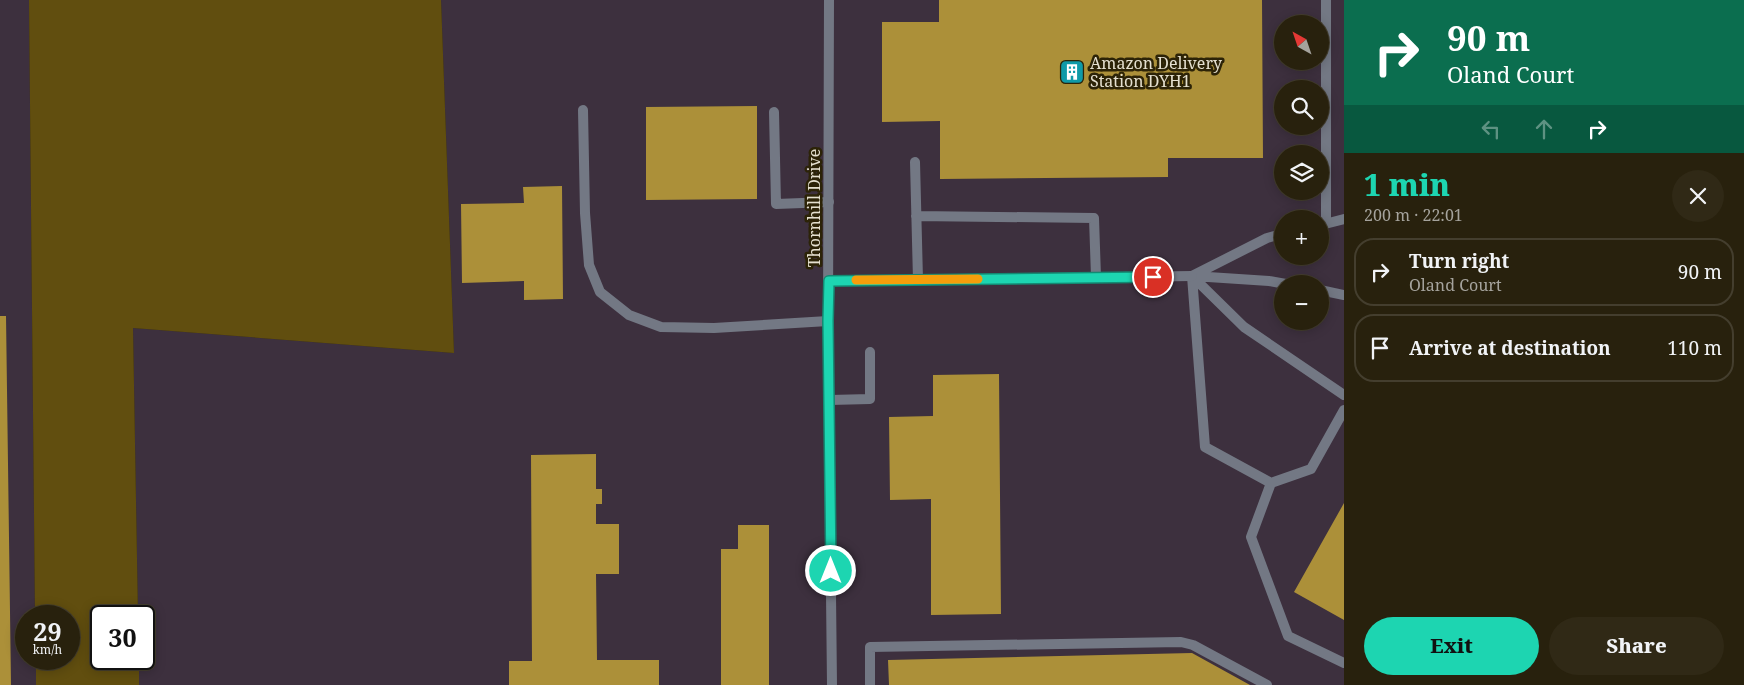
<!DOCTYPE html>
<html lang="en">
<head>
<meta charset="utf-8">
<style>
  :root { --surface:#28210d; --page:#302916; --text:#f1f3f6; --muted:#a5a39d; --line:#443e2e; --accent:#1dd5b1 }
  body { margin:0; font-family:"Noto Serif",serif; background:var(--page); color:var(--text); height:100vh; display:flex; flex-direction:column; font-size:19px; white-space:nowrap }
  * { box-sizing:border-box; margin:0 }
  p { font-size:16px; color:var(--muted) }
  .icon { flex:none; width:28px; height:28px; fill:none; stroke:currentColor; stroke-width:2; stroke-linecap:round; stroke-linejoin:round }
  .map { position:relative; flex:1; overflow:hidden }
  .panel { display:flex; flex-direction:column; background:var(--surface); width:400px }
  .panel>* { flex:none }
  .banner { background:#0b6e4f; color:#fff; overflow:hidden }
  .needle { width:32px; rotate:320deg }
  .fabs { position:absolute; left:1274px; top:15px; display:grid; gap:10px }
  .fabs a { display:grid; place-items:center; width:55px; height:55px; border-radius:50%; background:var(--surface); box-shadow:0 2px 12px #0003,0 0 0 1px var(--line); font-size:25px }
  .speed { position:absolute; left:15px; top:605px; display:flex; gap:10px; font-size:25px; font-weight:700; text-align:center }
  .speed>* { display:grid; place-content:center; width:65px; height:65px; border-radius:50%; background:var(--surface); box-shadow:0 2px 12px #0003,0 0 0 1px var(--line); line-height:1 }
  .speed small { font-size:12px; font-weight:400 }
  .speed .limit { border:2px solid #111; border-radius:8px; background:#fff; color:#111 }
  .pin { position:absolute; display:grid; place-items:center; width:42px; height:42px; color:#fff; margin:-21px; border:2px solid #fff; border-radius:50%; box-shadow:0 1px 5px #0007 }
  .me { position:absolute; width:55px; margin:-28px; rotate:0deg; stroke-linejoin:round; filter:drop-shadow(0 0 4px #0008) }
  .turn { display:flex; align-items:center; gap:18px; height:105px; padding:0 20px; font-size:22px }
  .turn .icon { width:65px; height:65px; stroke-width:2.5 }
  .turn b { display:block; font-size:35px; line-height:42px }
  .lanes { display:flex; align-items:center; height:48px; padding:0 20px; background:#0003; justify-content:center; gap:25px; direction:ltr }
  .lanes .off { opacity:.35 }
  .round { display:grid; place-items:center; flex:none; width:52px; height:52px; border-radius:26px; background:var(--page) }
  .headline { display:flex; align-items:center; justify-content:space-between; height:85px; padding:0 20px }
  h1 { font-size:30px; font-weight:800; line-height:38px; color:var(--accent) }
  .primary-button { display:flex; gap:10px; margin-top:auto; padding:10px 20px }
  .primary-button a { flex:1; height:58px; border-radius:30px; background:var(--accent); color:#111; font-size:20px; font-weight:800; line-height:58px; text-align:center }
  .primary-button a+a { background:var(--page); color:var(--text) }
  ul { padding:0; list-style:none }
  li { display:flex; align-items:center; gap:15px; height:68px; margin:0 10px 8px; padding:0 10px; border:2px solid var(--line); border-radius:20px }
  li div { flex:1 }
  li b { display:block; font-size:19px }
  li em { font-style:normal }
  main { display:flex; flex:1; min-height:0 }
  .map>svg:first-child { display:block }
</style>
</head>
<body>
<main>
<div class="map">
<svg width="1344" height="685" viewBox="0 0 1344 685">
  <rect width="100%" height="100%" fill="#362c11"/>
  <!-- industrial -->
  <path fill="#3d303e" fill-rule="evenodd" d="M0 0H29L35 616H26V659H36V685H0Z
    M441 0H1344V685H139V659H144V616H138L133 328 454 353ZM1282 24H1320V61H1282ZM1282 89H1320V126H1282ZM1282 154H1320V191H1282ZM1282 219H1320V256H1282ZM1282 284H1320V321H1282Z"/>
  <!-- green -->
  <path fill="#614e0f" d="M29 0H441L454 353 133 328 138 616H101V659H139V685H36V659H69V616H35Z"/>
  <!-- building -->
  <path fill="#ac9039" d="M939 0H1262L1263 158H1168V177L940 179V121L882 122V22H939Z
    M757 106V199L646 200V107Z
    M562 186 563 299 524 300V281L462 283 461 204 524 203 523 187Z
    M0 316H6L11 685H0Z
    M999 374 1001 614 931 615V499L890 500 889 417 933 416V375Z
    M596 454V489H602V504H596V524H619V574H596L597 660H659V685H509V661H532L531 455Z
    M1344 503V620L1294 592Z
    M738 525H769V685H721V549H738Z
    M1192 653 1250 685H889L888 660Z"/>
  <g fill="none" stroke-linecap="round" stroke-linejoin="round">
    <!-- service -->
    <path stroke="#737884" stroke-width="10" d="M1326 0V223
      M583 110 585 213 589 265 600 292 629 315 661 327 714 328 828 321
      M774 112 776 204 829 202
      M915 162 918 280
      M916 216 1094 218 1096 277
      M1321 225 1344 219
      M1192 276 1205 447 1271 483
      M1192 276 1244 327 1344 395
      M1192 276 1267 238 1282 234
      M1193 276 1269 281 1286 284
      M1320 290 1344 295
      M830 400 870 399V352
      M1344 410 1311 469 1271 483 1251 537 1288 636 1344 663
      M870 685V647L1181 642 1193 645 1267 685"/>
    <!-- minor -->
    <path stroke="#737884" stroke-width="10" d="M829 0 828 321 832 685
      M829 281 1192 276"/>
  </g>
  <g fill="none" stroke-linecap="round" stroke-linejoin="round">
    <defs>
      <path id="route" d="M831 571 828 321 829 281 1153 277"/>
    </defs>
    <!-- route casing -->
    <use href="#route" stroke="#138a73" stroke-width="12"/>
    <!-- route -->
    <use href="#route" stroke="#1dd5b1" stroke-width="9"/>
    <!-- slow -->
    <path stroke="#f59e0b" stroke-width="9" d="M856 280 978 279"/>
  </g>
  <!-- icons -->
  <defs>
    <symbol id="building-square" viewBox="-11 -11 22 22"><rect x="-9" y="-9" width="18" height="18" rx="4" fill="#0f9aa8" stroke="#2c2307"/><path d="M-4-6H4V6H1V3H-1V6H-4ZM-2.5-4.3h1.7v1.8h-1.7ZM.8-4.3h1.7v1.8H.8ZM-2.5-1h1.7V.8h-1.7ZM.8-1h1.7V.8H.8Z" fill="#fff"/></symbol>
  </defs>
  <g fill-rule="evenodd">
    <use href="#building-square" x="1058" y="58" width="28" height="28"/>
  </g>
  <g text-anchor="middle" stroke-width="5" stroke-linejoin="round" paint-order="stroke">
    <!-- poi labels -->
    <g font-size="16" fill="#e5e0d0" stroke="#2c2307" text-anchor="start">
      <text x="1090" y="69">Amazon Delivery<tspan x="1090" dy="18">Station DYH1</tspan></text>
    </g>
    <!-- street labels -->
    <g font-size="16" fill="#e5e0d0" stroke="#2c2307">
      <text transform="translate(814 208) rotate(-90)" y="6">Thornhill Drive</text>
    </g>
  </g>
</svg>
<div class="fabs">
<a><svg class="needle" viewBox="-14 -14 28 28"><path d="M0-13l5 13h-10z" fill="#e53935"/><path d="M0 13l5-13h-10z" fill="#a5a39d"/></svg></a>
<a><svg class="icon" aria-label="search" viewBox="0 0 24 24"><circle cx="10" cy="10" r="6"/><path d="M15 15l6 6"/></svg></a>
<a><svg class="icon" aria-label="layers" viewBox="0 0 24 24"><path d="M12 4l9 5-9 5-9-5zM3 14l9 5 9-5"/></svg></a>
<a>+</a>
<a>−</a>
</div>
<div class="speed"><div>29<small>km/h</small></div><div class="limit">30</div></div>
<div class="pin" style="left:1153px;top:277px;background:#d93025"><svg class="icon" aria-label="arrive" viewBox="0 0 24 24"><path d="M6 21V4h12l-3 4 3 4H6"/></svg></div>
<svg class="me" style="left:831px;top:571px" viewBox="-20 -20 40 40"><circle r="17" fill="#1dd5b1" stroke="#fff" stroke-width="3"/><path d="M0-11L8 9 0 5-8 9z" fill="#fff"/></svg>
</div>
<section class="panel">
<div class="banner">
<div class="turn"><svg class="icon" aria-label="right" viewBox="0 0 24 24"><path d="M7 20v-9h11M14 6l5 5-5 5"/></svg><div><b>90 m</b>Oland Court</div></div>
<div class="lanes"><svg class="icon off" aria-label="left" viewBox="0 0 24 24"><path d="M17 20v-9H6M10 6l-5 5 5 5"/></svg><svg class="icon off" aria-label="ahead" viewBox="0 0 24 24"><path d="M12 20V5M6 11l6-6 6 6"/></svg><svg class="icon" aria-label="right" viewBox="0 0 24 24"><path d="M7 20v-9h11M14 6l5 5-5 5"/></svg></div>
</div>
<div class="headline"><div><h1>1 min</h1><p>200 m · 22:01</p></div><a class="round"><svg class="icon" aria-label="close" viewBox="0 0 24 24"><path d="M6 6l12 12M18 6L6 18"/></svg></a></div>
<ul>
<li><svg class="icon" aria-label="right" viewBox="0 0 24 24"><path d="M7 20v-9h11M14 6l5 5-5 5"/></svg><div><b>Turn right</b><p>Oland Court</p></div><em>90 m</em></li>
<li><svg class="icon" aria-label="arrive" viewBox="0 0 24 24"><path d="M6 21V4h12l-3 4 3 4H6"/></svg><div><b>Arrive at destination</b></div><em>110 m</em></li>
</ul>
<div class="primary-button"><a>Exit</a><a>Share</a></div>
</section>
</main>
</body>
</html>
